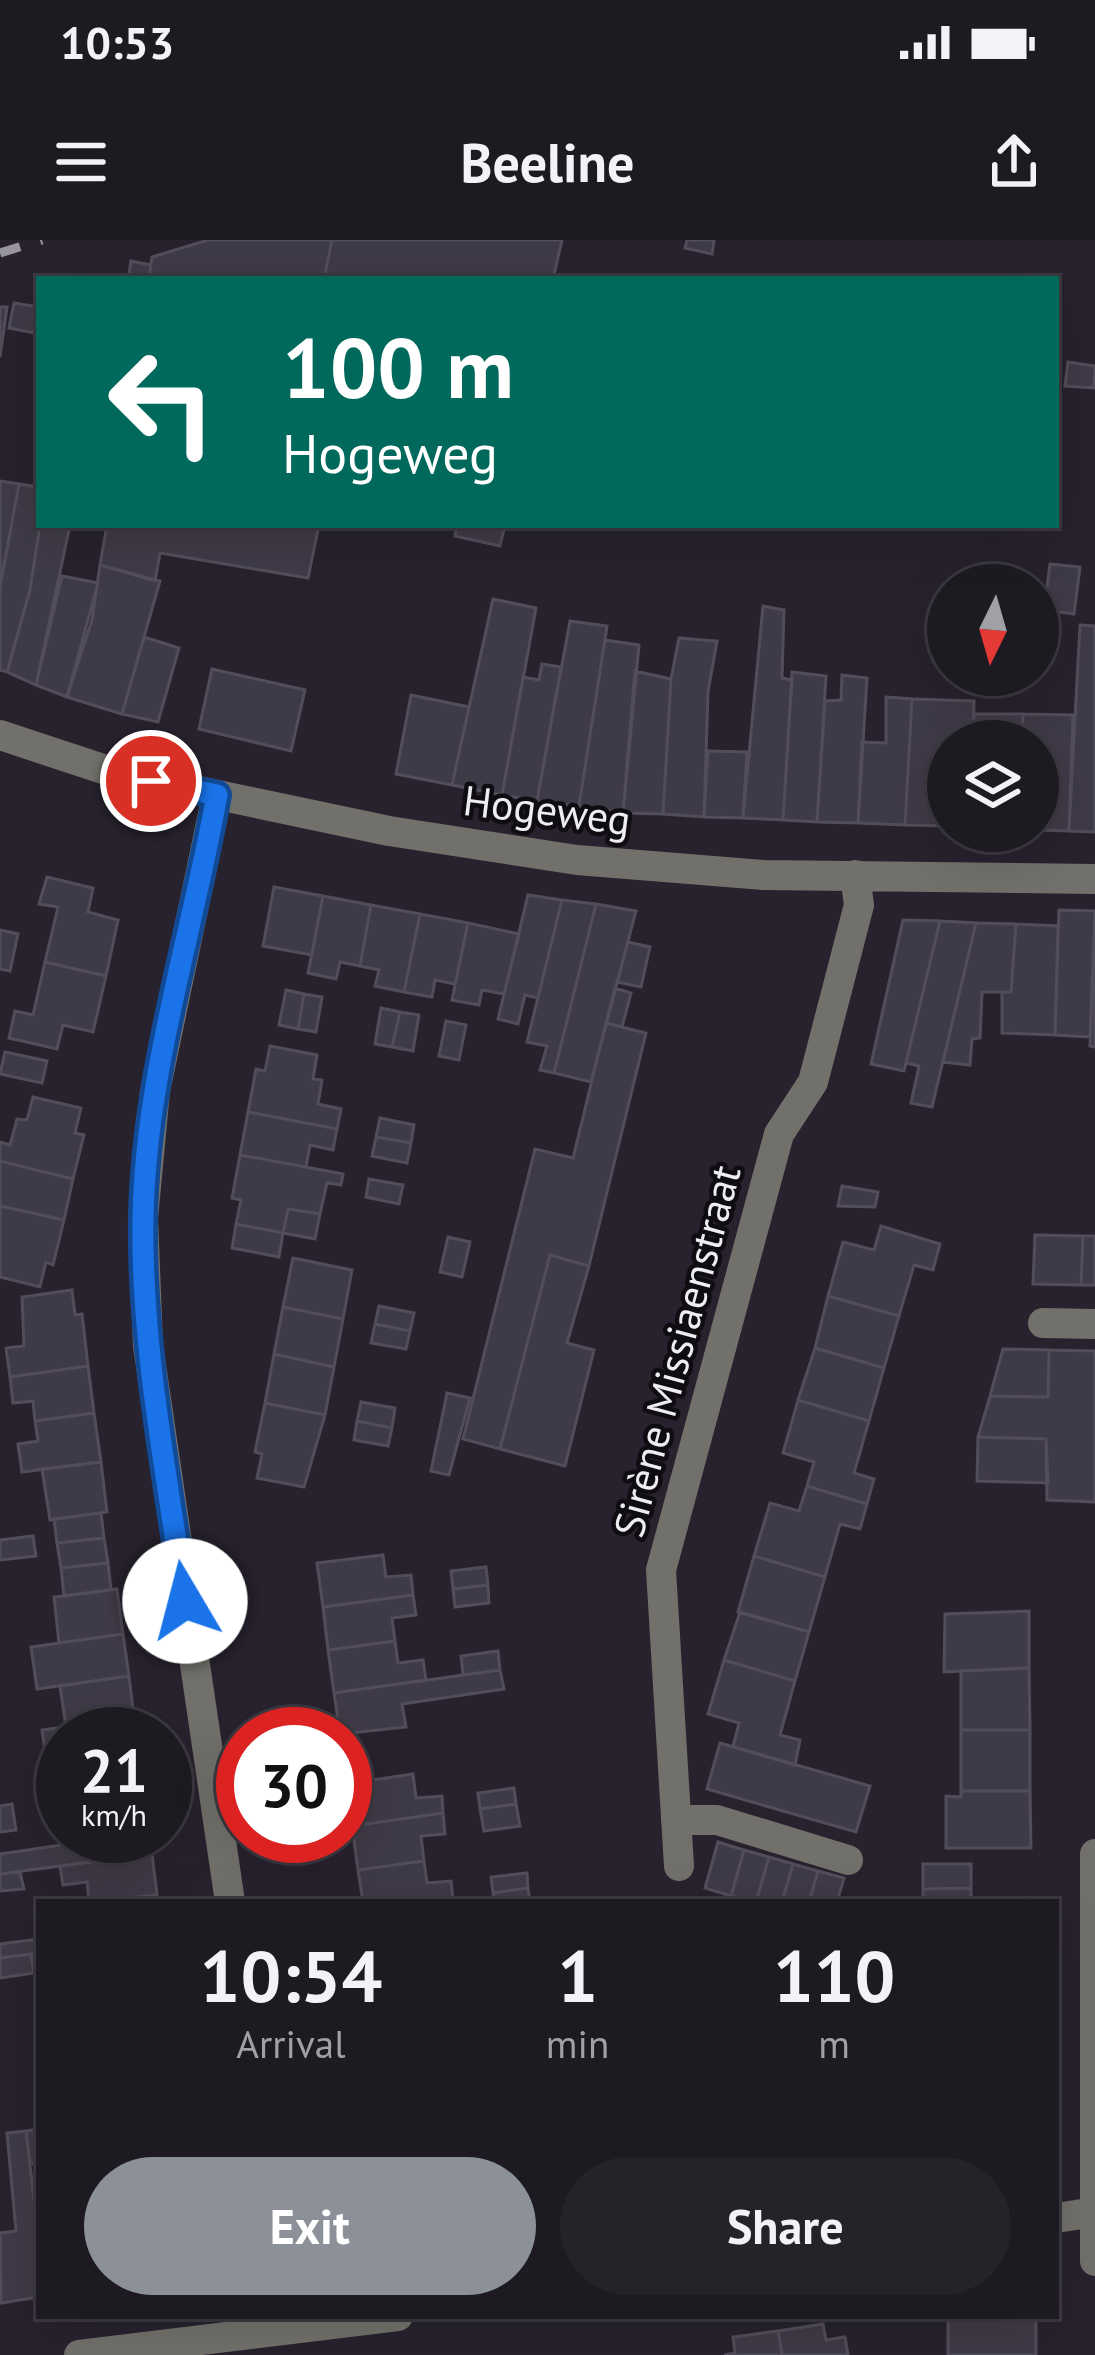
<!DOCTYPE html>
<html lang="en">
<head>
<meta charset="utf-8">
<style>
  :root { --surface:#1d1a22; --page:#25232a; --text:#f1f3f6; --muted:#a0a1a5; --line:#3b3840; --accent:#8c9099 }
  body { margin:0; font-family:"PT Sans",sans-serif; background:var(--page); color:var(--text); height:100vh; display:flex; flex-direction:column; font-size:45px; white-space:nowrap }
  * { box-sizing:border-box; margin:0 }
  p { font-size:39px; color:var(--muted) }
  .icon { flex:none; width:66px; height:66px; fill:none; stroke:currentColor; stroke-width:2; stroke-linecap:round; stroke-linejoin:round }
  .map { position:relative; flex:1; overflow:hidden }
  .details { position:absolute; left:36px; top:1659px; width:1023px; height:420px; display:flex; flex-direction:column; background:var(--surface); border-radius:0px; box-shadow:0 12px 48px #0002,0 0 0 3px var(--line) }
  .details>* { flex:none }
  .top-card { position:absolute; left:36px; top:36px; width:1023px; height:252px; border-radius:0px; box-shadow:0 12px 48px #0002,0 0 0 3px var(--line); background:#00695c; color:#fff; overflow:hidden }
  .needle { width:78px; rotate:185deg }
  .tools { position:absolute; left:927px; top:324px; display:grid; gap:24px }
  .tools a { display:grid; place-items:center; width:132px; height:132px; border-radius:50%; background:var(--surface); box-shadow:0 12px 48px #0002,0 0 0 3px var(--line); font-size:60px }
  .speed { position:absolute; left:36px; top:1467px; display:flex; gap:24px; font-size:60px; font-weight:700; text-align:center }
  .speed>* { display:grid; place-content:center; width:156px; height:156px; border-radius:50%; background:var(--surface); box-shadow:0 12px 48px #0002,0 0 0 3px var(--line); line-height:1 }
  .speed small { font-size:30px; font-weight:400 }
  .speed .limit { border:18px solid #d22; background:#fff; color:#111 }
  .pin { position:absolute; display:grid; place-items:center; width:102px; height:102px; color:#fff; margin:-51px; border:6px solid #fff; border-radius:50%; box-shadow:0 3px 12px #0007 }
  .me { position:absolute; width:132px; margin:-66px; rotate:352deg; stroke-linejoin:round; filter:drop-shadow(0 0 9px #0008) }
  .turn { display:flex; align-items:center; gap:42px; height:252px; padding:0 48px; font-size:54px }
  .turn .icon { width:156px; height:156px; stroke-width:2.5 }
  .turn b { display:block; font-size:84px; line-height:102px }
  .eta { display:flex; justify-content:space-evenly; align-items:center; height:204px; text-align:center }
  .eta b { font-size:72px; font-weight:600; line-height:84px }
  .primary-button { display:flex; gap:24px; margin-top:auto; padding:24px 48px }
  .primary-button a { flex:1; height:138px; border-radius:72px; background:var(--accent); color:#fff; font-size:48px; font-weight:600; line-height:138px; text-align:center }
  .primary-button a+a { background:var(--page); color:var(--text) }
  .status { display:flex; justify-content:space-between; align-items:center; height:84px; padding:0 60px; background:var(--surface); direction:ltr }
  .status svg { height:33px; fill:currentColor }
  header { display:flex; justify-content:space-between; align-items:center; height:156px; padding:0 48px; background:var(--surface); font-size:54px; font-weight:600 }
  .map>svg:first-child { display:block }
</style>
</head>
<body>
<div class="status"><b>10:53</b><svg viewBox="0 0 49 12"><path d="M0 12V9h3v3zM5 12V6h3v6zM10 12V3h3v9zM15 12V0h3v12zM26 1h20v11H26zM47 4h2v5h-2z"/></svg></div>
<header><svg class="icon" aria-label="menu" viewBox="0 0 24 24"><path d="M4 6h16M4 12h16M4 18h16"/></svg>Beeline<svg class="icon" aria-label="share" viewBox="0 0 24 24"><path d="M12 15V3M7 8l5-5 5 5M5 13v7h14v-7"/></svg></header>
<div class="map">
<svg width="1095" height="2115" viewBox="0 0 1095 2115">
  <rect width="100%" height="100%" fill="#27222e"/>
  <!-- building -->
  <path fill="#3f3a47" stroke="#524d5a" stroke-width="3" d="M208 0H332L324 39H149L152 17Z
    M332 0H562L553 39H324Z
    M687 0H714L712 14 685 8Z
    M131 21 151 25 149 39H128Z
    M14 63 39 67 35 93 9 88Z
    M0 67H7L0 117Z
    M1068 122 1095 126 1094 148 1065 146Z
    M0 241 19 244 0 347Z
    M19 244 39 247 40 285 30 350 7 432 0 430V347Z
    M40 285H70L36 445 7 432 30 350Z
    M107 285H319L308 338 160 313 155 341 100 325Z
    M457 285H505L500 306 455 296Z
    M1050 324 1080 327 1074 374 1044 370Z
    M100 325 160 341 122 474 67 457 92 380Z
    M62 336 98 343 67 457 36 445Z
    M493 359 536 368 502 555 452 545Z
    M763 366 784 370 782 438 792 440 783 580 743 578Z
    M570 381 607 386 579 566 537 561Z
    M1080 385 1095 386V592L1069 591Z
    M144 397 179 408 158 482 122 474Z
    M679 398 717 401 708 452 704 577 663 574 671 439Z
    M605 400 639 405 623 573 579 566Z
    M542 424 561 427 537 561 502 555 523 437 539 440Z
    M212 429 305 450 291 511 199 489Z
    M635 431 671 439 663 574 623 573Z
    M792 432 826 436 817 582 783 580Z
    M842 435 867 438 858 583 817 582 825 461 841 460Z
    M411 455 469 467 452 545 396 534Z
    M886 457 912 459 905 585 858 583 862 502 886 503Z
    M912 459 974 461 973 501H948V586L905 585Z
    M974 474H1023L1022 501H973Z
    M1023 474 1073 475 1069 591 1038 590V501H1022Z
    M708 511 747 512 743 578 704 577Z
    M47 637 93 648 88 672 118 680 106 736 45 722 58 667 39 664Z
    M274 647 323 656 312 715 263 706Z
    M528 655 562 660 538 758 525 755 518 784 498 779Z
    M323 656 371 665 360 726 340 722 336 739 308 733Z
    M562 660 596 664 554 833 540 830 547 806 527 802Z
    M596 664 636 671 591 842 554 833Z
    M371 665 420 674 404 752 375 746 379 730 360 726Z
    M1059 670 1095 671 1090 797 1055 795Z
    M420 674 468 683 455 744 435 740 432 757 404 752Z
    M1095 676V807L1090 806Z
    M903 680 940 681 904 831 871 824Z
    M940 681 976 683 932 867 911 863 919 826 906 823Z
    M468 683 519 694 504 754 482 750 479 765 452 760Z
    M976 683 1016 684 1011 752H982L980 798 972 799 970 825 943 822Z
    M1016 684 1058 686 1055 795 1002 793V752H1011Z
    M0 690 18 694 10 731 0 729Z
    M628 702 650 707 641 747 617 742Z
    M45 722 106 736 93 792 63 785 57 809 9 798 15 771 33 775Z
    M615 748 631 753 622 787 606 783Z
    M286 750 304 754 298 789 279 785Z
    M304 754 322 757 316 792 298 789Z
    M381 768 400 772 392 807 375 804Z
    M400 772 419 775 413 811 392 807Z
    M446 781 466 785 459 820 439 816Z
    M606 783 646 793 589 1026 550 1015 500 1209 463 1199 535 909 573 918Z
    M270 806 317 815 313 839 322 840 318 864 341 869 337 889 248 872 256 829 265 831Z
    M5 812 47 821 42 843 0 834Z
    M33 857 81 868 75 893 84 895 73 939 0 921V902L10 905 17 879 27 880Z
    M248 872 337 889 333 910 310 905 306 927 240 915Z
    M380 878 414 885 411 903 376 897Z
    M376 897 411 903 407 923 372 916Z
    M240 915 343 934 341 945 327 943 320 974 288 969 283 993 236 984 241 960 232 958Z
    M0 921 73 939 64 980 0 966Z
    M369 939 403 945 399 964 366 957Z
    M842 946 878 952 875 967 838 966Z
    M0 966 64 980 53 1025 46 1022 40 1047 0 1037Z
    M288 969 320 974 315 999 283 993Z
    M236 984 283 993 279 1017 232 1008Z
    M881 986 940 1004 933 1030 914 1025 899 1076 828 1056 843 1002 874 1010Z
    M1035 995 1083 996 1081 1045 1033 1044Z
    M1083 996H1095V1045H1081Z
    M448 997 470 1002 462 1037 440 1032Z
    M550 1015 589 1026 567 1103 594 1110 565 1226 500 1209Z
    M293 1018 352 1030 343 1079 283 1067Z
    M72 1050 75 1075 82 1074 88 1126 10 1137 6 1108 24 1106 22 1057Z
    M828 1056 899 1076 884 1128 815 1108Z
    M379 1066 414 1073 410 1091 375 1084Z
    M283 1067 343 1079 334 1127 274 1114Z
    M375 1084 410 1091 406 1109 371 1103Z
    M815 1108 884 1128 869 1181 798 1160Z
    M1003 1109 1049 1110 1048 1157 990 1156Z
    M1049 1110 1095 1111V1262L1047 1260 1046 1199 978 1197 990 1156 1048 1157Z
    M274 1114 334 1127 325 1175 265 1163Z
    M88 1126 94 1173 35 1181 33 1161 13 1163 10 1137Z
    M447 1153 470 1158 449 1235 431 1231Z
    M798 1160 869 1181 854 1233 874 1239 867 1264 807 1246 814 1222 783 1213Z
    M361 1162 395 1168 392 1188 357 1181Z
    M265 1163 325 1175 304 1247 257 1238 262 1214 255 1212Z
    M94 1173 101 1222 22 1232 18 1204 38 1201 35 1181Z
    M357 1181 392 1188 388 1206 354 1200Z
    M978 1197 1046 1199 1048 1243 977 1241Z
    M101 1222 107 1272 50 1280 42 1229Z
    M807 1246 867 1264 860 1289 840 1284 825 1337 754 1316 770 1263 799 1271Z
    M101 1273 104 1298 57 1303 54 1279Z
    M33 1296 36 1316 0 1320V1300Z
    M104 1298 108 1323 61 1328 57 1303Z
    M383 1315 386 1337 411 1335 413 1355 323 1367 317 1323Z
    M754 1316 825 1337 809 1392 738 1372Z
    M108 1323 111 1350 64 1356 61 1328Z
    M486 1327 488 1345 453 1349 451 1331Z
    M488 1345 489 1363 455 1367 453 1349Z
    M117 1349 123 1394 59 1403 54 1357Z
    M413 1355 416 1375 392 1378 395 1401 328 1410 323 1367Z
    M1029 1371V1428L944 1432 945 1374Z
    M740 1372 809 1392 795 1441 724 1420Z
    M123 1394 129 1436 37 1449 31 1407Z
    M395 1401 398 1423 423 1420 426 1440 334 1453 328 1410Z
    M498 1411 500 1430 463 1435 461 1416Z
    M724 1420 795 1441 780 1495 800 1500 795 1525 733 1507 739 1483 708 1474Z
    M1029 1428 1030 1490H961V1431Z
    M500 1430 504 1449 402 1464 406 1487 340 1494 334 1453Z
    M129 1436 134 1478 66 1487 60 1446Z
    M134 1478 136 1494H63V1508L45 1511 42 1490Z
    M961 1490H1030V1551H961Z
    M720 1503 870 1546 856 1592 707 1549Z
    M413 1534 416 1558 442 1556 443 1573 352 1586 346 1544Z
    M514 1548 516 1564 480 1569 478 1553Z
    M961 1551H1030L1031 1608H946V1556L961 1557Z
    M12 1564 16 1590 0 1592V1566Z
    M516 1564 520 1586 484 1591 480 1569Z
    M443 1573 445 1594 421 1596 424 1621 358 1630 352 1586Z
    M81 1596H149L152 1614 0 1634V1614L82 1602Z
    M718 1602 744 1610 731 1656 705 1648Z
    M744 1610 769 1617 756 1662 731 1656Z
    M152 1614 157 1655 89 1662 87 1642 63 1645 60 1626Z
    M769 1617 793 1624 782 1662H756Z
    M424 1621 427 1643 451 1641 453 1659 363 1662 358 1630Z
    M793 1624 818 1631 809 1662H782Z
    M923 1624H971V1648L923 1649Z
    M818 1631 844 1638 837 1662H809Z
    M20 1632 24 1649 0 1651V1634Z
    M527 1633 528 1648 493 1653 491 1637Z
    M528 1648 530 1662H494L493 1653Z
    M971 1648V1662H923V1649Z
    M157 1655 158 1662H106Z
    M39 1699V1713L0 1718V1704Z
    M31 1714 34 1733 0 1738V1718Z
    M39 1889V1923L30 1924 26 1891Z
    M26 1891 39 2002V2057L1 2063 0 1993 16 1991 7 1893Z
    M39 1951V2002L33 1952Z
    M948 2076H1036V2115H948Z
    M823 2084 826 2100 845 2097 848 2115H782L778 2091Z
    M778 2091 782 2115H724L735 2113 733 2097Z"/>
  <g fill="none" stroke-linecap="round" stroke-linejoin="round">
    <!-- minor -->
    <path stroke="#72706a" stroke-width="30" d="M0 495 118 534 389 591 577 620 764 635 1095 639
      M217 555 155 851 143 978 148 1105 230 1662
      M1043 1083 1095 1084
      M676 1580H717L848 1620
      M1095 1614V2021
      M679 1626 661 1330 779 894 813 842 859 665 855 635
      M1056 1978 1095 1972
      M79 2115 398 2076"/>
    <!-- rail -->
    <path stroke="#98949e" stroke-width="9" stroke-dasharray="21 21" stroke-linecap="butt" d="M0 13 42 0"/>
  </g>
  <g fill="none" stroke-linecap="round" stroke-linejoin="round">
    <defs>
      <path id="route" d="M151 541 217 555C192 695 145 836 143 979 141 1107 167 1235 185 1361"/>
    </defs>
    <!-- route casing -->
    <use href="#route" stroke="#114b97" stroke-width="30"/>
    <!-- route -->
    <use href="#route" stroke="#1a73e8" stroke-width="21"/>
  </g>
  <g text-anchor="middle" stroke-width="9" stroke-linejoin="round" paint-order="stroke">
    <!-- street labels -->
    <g font-size="42" fill="#efecf4" stroke="#0f0d12">
      <text transform="translate(547 570) rotate(7)" y="15">Hogeweg</text>
      <text transform="translate(677 1111) rotate(-75)" y="15">Sirène Missiaenstraat</text>
    </g>
  </g>
</svg>
<div class="tools">
<a><svg class="needle" viewBox="-14 -14 28 28"><path d="M0-13l5 13h-10z" fill="#e53935"/><path d="M0 13l5-13h-10z" fill="#a0a1a5"/></svg></a>
<a><svg class="icon" aria-label="layers" viewBox="0 0 24 24"><path d="M12 4l9 5-9 5-9-5zM3 14l9 5 9-5"/></svg></a>
</div>
<div class="speed"><div>21<small>km/h</small></div><div class="limit">30</div></div>
<div class="pin" style="left:151px;top:541px;background:#d93025"><svg class="icon" aria-label="arrive" viewBox="0 0 24 24"><path d="M6 21V4h12l-3 4 3 4H6"/></svg></div>
<svg class="me" style="left:185px;top:1361px" viewBox="-20 -20 40 40"><circle r="19" fill="#fff"/><path d="M0-13L10 11 0 6-10 11z" fill="#1a73e8"/></svg>
<div class="top-card">
<div class="turn"><svg class="icon" aria-label="left" viewBox="0 0 24 24"><path d="M17 20v-9H6M10 6l-5 5 5 5"/></svg><div><b>100 m</b>Hogeweg</div></div>
</div>
<section class="details">
<div class="eta">
<div><b>10:54</b><p>Arrival</p></div>
<div><b>1</b><p>min</p></div>
<div><b>110</b><p>m</p></div>
</div>
<div class="primary-button"><a>Exit</a><a>Share</a></div>
</section>
</div>
</body>
</html>
